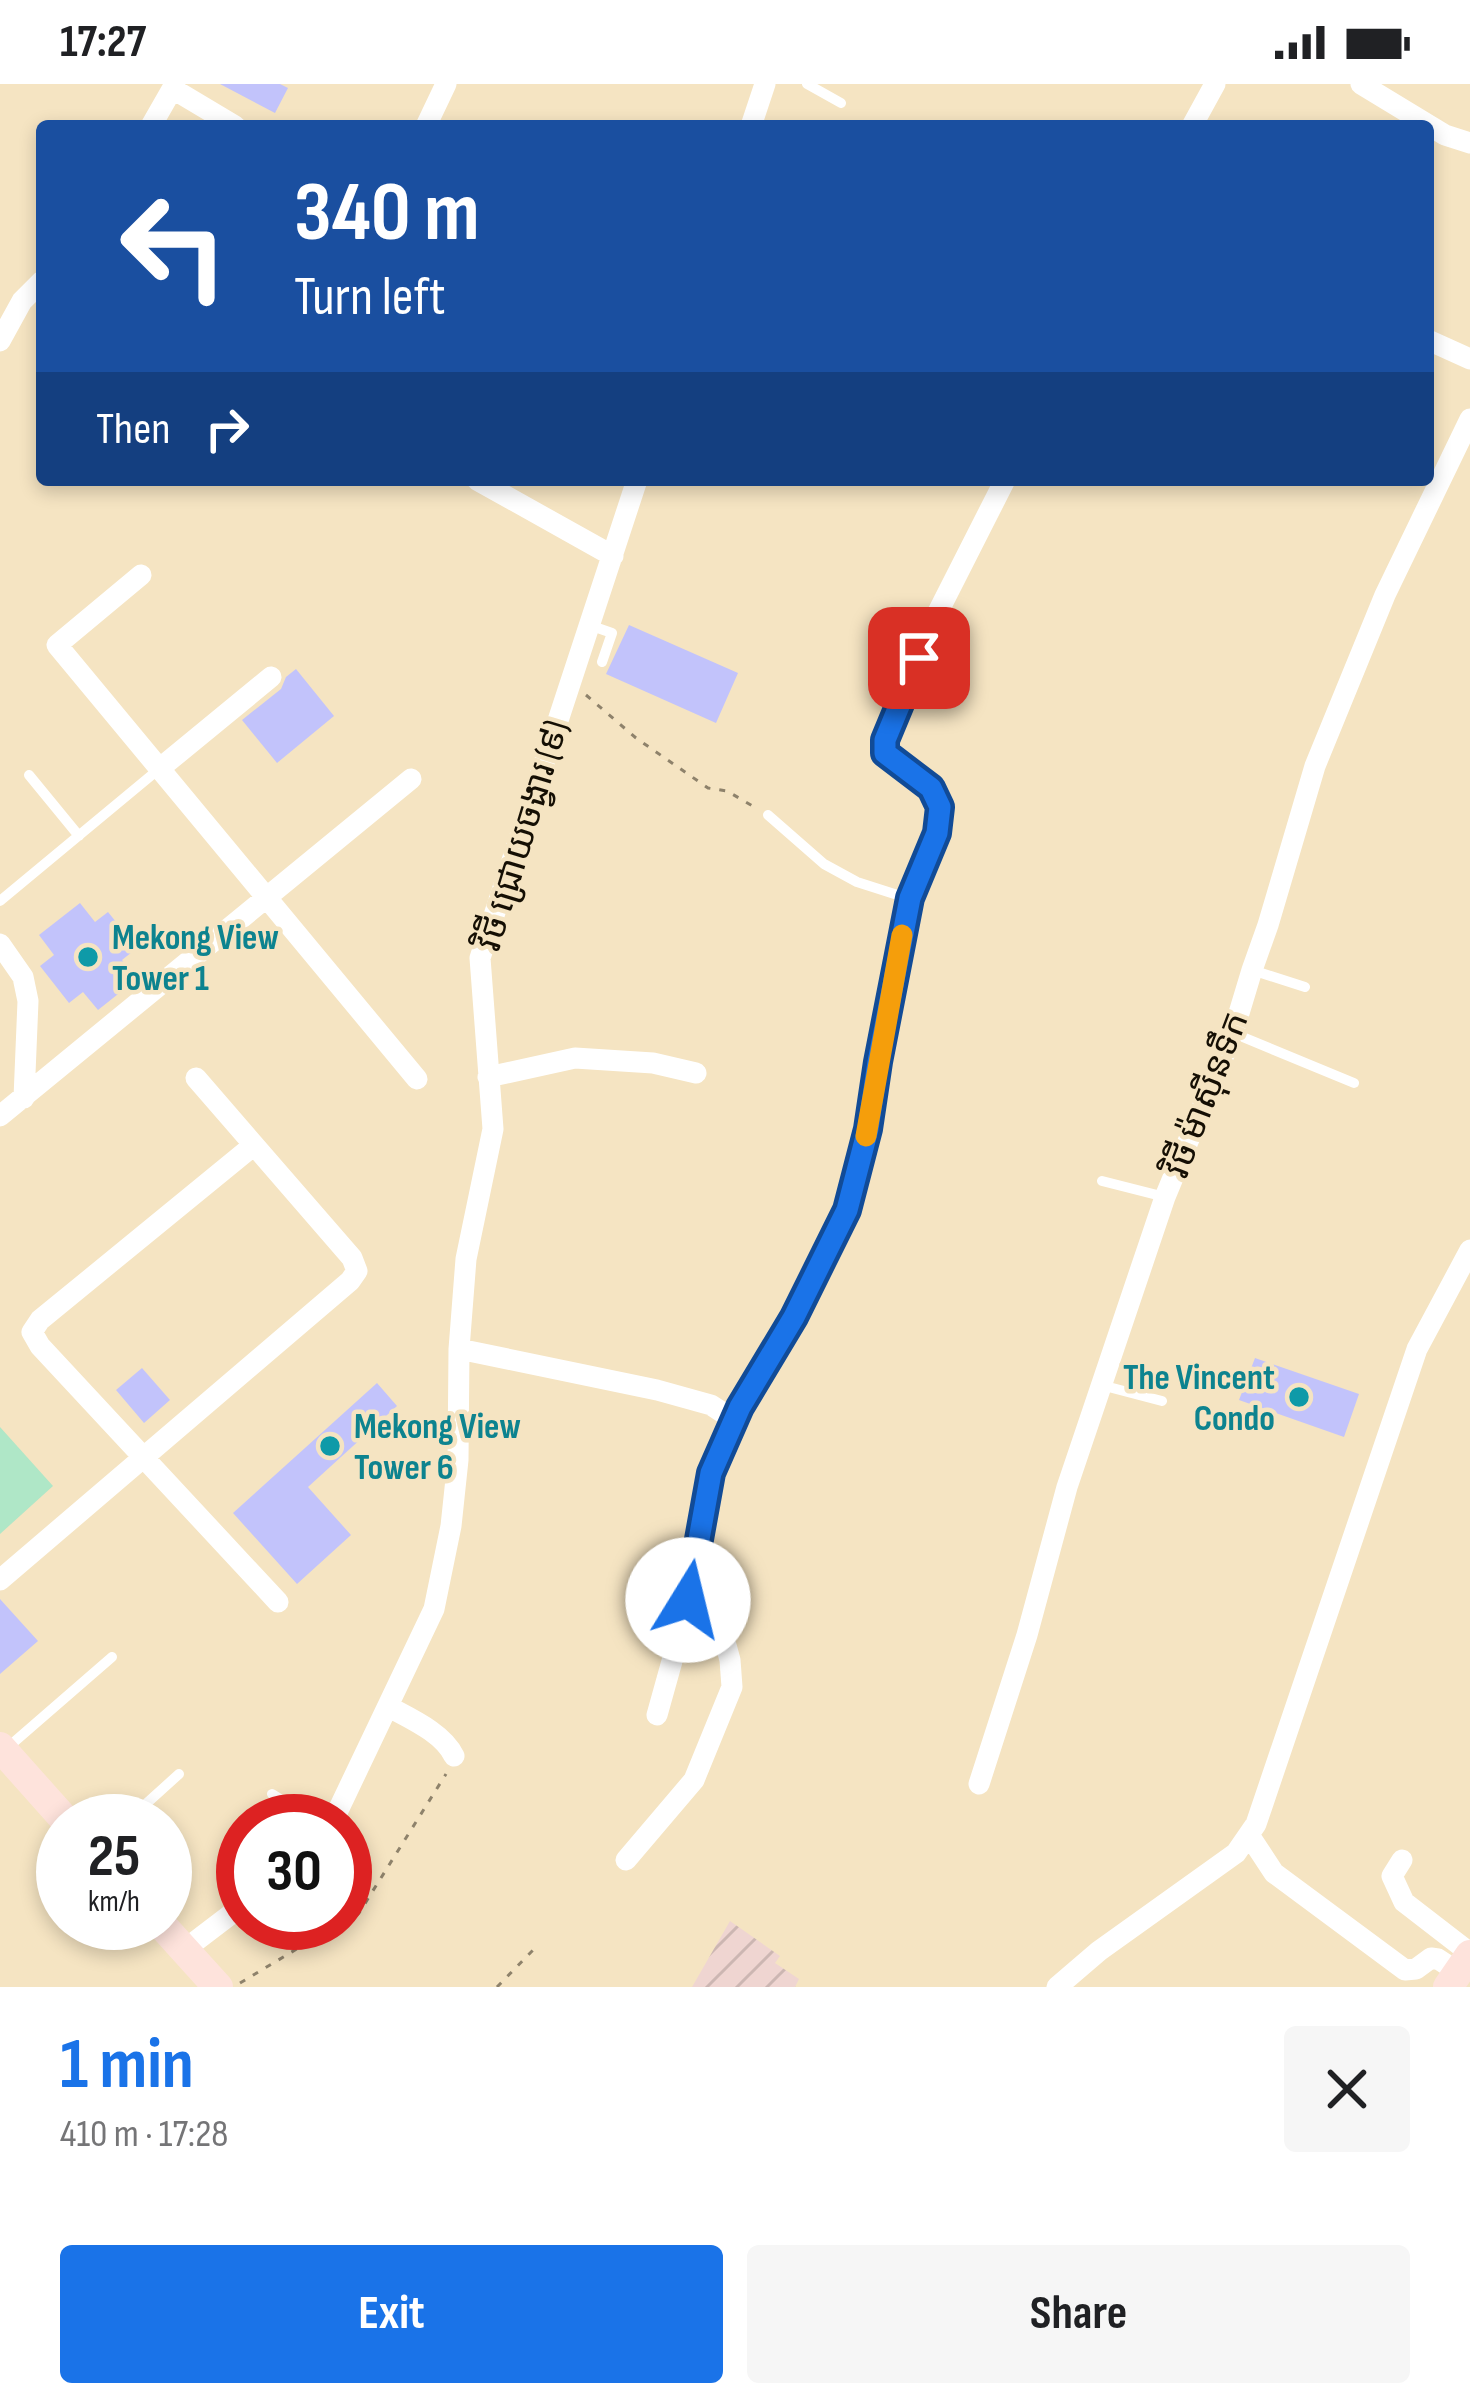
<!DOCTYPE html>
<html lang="en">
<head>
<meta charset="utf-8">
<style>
  :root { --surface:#fff; --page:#f6f6f6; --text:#202124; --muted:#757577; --accent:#1a73e8 }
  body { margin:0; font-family:"Sofia Sans Condensed","Noto Sans Khmer",sans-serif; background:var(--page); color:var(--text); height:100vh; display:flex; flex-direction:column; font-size:45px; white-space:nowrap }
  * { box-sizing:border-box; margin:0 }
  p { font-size:39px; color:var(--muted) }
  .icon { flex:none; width:66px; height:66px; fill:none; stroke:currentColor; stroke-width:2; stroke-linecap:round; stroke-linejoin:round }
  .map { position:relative; height:1903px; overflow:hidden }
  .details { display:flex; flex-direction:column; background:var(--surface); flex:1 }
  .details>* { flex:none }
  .top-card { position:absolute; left:36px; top:36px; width:1398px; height:366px; border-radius:12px; box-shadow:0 6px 18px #0003; background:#1a4fa0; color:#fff; overflow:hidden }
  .speed { position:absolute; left:36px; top:1710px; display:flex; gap:24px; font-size:60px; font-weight:700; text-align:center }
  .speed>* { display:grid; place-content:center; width:156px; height:156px; border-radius:50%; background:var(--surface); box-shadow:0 6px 18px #0003; line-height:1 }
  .speed small { font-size:30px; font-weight:400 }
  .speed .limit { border:18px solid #d22; background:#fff; color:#111 }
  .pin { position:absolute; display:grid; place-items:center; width:102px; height:102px; color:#fff; margin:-51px; border-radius:24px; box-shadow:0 6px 18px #0006 }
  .me { position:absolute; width:132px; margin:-66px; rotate:9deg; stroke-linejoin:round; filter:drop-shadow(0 0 9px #0008) }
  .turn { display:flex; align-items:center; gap:42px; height:252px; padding:0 60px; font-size:54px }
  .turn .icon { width:156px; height:156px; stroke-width:2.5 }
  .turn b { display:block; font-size:84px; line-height:102px }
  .then { display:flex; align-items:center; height:114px; padding:0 60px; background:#0003; gap:24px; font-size:45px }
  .round { display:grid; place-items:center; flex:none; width:126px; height:126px; border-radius:12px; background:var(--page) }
  .headline { display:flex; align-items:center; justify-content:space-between; height:204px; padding:0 60px }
  h1 { font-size:72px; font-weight:700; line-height:90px; color:var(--accent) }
  .cta { display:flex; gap:24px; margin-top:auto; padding:24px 60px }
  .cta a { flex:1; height:138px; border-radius:12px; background:var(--accent); color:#fff; font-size:48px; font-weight:700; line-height:138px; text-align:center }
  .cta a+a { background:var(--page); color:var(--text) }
  .status { display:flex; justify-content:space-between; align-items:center; height:84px; padding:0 60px; background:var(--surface); direction:ltr }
  .status svg { height:33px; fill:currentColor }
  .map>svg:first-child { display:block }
</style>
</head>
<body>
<div class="status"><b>17:27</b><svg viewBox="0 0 49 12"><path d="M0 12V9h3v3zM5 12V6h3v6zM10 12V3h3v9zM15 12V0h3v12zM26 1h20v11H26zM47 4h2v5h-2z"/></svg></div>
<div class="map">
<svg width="1470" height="1903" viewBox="0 0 1470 1903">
  <defs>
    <pattern id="industrial-furrows" width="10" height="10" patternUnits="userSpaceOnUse" patternTransform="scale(3)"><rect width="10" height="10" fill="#efd5d1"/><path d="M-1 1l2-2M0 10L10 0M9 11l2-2" fill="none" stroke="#ccb6b2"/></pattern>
  </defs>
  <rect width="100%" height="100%" fill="#f5e4c2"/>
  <!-- industrial -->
  <path fill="url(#industrial-furrows)" d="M730 1837 780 1872 775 1879 799 1895 795 1903H692Z"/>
  <!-- green -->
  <path fill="#afe7c7" d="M0 1343 53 1402 0 1450Z"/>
  <!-- building -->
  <path fill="#c2c3fb" d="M220 0H280L288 4 275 29Z
    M629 541 738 589 716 639 606 590Z
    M296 585 334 632 277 679 242 636 281 605 286 593Z
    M80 819 95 838 108 828 137 864 122 876 137 895 98 926 83 908 69 919 40 882 54 871 39 851Z
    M1255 1274 1359 1310 1344 1353 1239 1316Z
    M142 1284 170 1316 144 1339 116 1306Z
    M377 1299 397 1322 308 1403 351 1451 297 1500 233 1429Z
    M0 1515 38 1557 0 1590Z"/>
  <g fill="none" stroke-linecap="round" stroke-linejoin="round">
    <!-- path -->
    <path stroke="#8e826b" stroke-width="3" stroke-dasharray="6 9" stroke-linecap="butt" d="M586 611 636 654 708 704 727 707 756 724
      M240 1899 315 1854 342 1843 359 1829 446 1690
      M497 1903 538 1861"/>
    <!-- lane -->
    <path stroke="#fff" stroke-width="10" d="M807 0 841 19
      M589 541 612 549 602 578
      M29 691 79 752
      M768 731 824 780 857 798 910 815
      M0 817 159 685
      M1252 886 1305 903
      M1233 949 1354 999
      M1102 1097 1165 1113
      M1101 1301 1162 1317
      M6 1665 112 1573
      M272 1710 315 1737
      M127 1737 179 1690"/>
    <!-- street -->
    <path stroke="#fff" stroke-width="21" d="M1361 0 1445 51 1470 59
      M173 5 235 42
      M151 42 175 0
      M426 42 446 0
      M751 42 765 0
      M1192 42 1215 0
      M1428 256 1470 275
      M0 257 22 217 42 197
      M477 396 613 472
      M141 491 57 561 417 995
      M159 685 271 593
      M0 860 23 893 28 917 24 1014
      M488 993 575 974 653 979 696 989
      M0 1032 411 695
      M254 1061 40 1236 32 1248 40 1262 278 1518
      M459 1265 657 1306 711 1321 734 1336
      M0 1496 350 1197 357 1187 352 1174 196 994
      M389 1623C411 1635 443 1649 454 1672
      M657 1631 689 1516 711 1389 740 1323 794 1233 847 1126 868 1045 878 978 910 815 937 749 941 723 931 704 885 669V656L936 532 1005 396
      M979 1700 1027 1551 1067 1403 1165 1113 1233 949 1252 886 1268 841 1315 682 1385 511 1470 335
      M333 1737 434 1525 451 1442 458 1376 459 1265 466 1175 493 1045 480 874 637 396
      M1249 1751 1274 1789 1405 1886 1416 1885 1431 1874 1438 1875 1458 1888
      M626 1776 694 1696 732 1603 730 1576 724 1554 711 1532 689 1516
      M1402 1776 1392 1792 1404 1818 1470 1869
      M184 1866 243 1821
      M1057 1903 1099 1867 1236 1769 1256 1740 1417 1265 1470 1166"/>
    <!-- secondary -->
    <path stroke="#fee3dc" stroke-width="30" d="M0 1663 66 1737
      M160 1839 218 1903
      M1448 1903 1470 1871"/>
  </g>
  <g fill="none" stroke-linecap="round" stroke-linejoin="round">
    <defs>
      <path id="route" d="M688 1516 711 1389 740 1323 794 1233 847 1126 868 1045 878 978 910 814 937 749 940 723 931 704 885 669V656L919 574"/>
    </defs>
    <!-- route casing -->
    <use href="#route" stroke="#114b97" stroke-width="30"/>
    <!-- route -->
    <use href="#route" stroke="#1a73e8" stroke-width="21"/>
    <!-- slow -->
    <path stroke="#f59e0b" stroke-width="21" d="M866 1052 902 851"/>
  </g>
  <!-- markers -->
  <g fill="#0f9aa8" stroke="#f5e4c2" stroke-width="4.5">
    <circle cx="88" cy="873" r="12"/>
    <circle cx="1299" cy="1313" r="12"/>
    <circle cx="330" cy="1362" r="12"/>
  </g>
  <g text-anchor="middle" stroke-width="9" stroke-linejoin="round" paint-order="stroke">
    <!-- street labels -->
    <g font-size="36" fill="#150f04" stroke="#f5e4c2">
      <text transform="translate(521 751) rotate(-73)" y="13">វិថី ជ្រោយចង្វារ (៩)</text>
      <text transform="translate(1205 1010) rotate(-69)" y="13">វិថី ម៉ាស៊ីនទឹក</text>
    </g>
    <!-- culture labels -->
    <g font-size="36" font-weight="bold" fill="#0d838f" stroke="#f5e4c2" text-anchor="start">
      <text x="112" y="865">Mekong View<tspan x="112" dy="41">Tower 1</tspan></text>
      <text x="1275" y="1305" text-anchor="end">The Vincent<tspan x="1275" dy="41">Condo</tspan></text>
      <text x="354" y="1354">Mekong View<tspan x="354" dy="41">Tower 6</tspan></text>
    </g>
  </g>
</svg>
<div class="speed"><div>25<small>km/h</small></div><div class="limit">30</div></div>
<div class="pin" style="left:919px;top:574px;background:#d93025"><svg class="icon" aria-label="arrive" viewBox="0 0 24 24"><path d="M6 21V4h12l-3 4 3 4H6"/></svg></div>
<svg class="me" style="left:688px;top:1516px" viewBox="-20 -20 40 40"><circle r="19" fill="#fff"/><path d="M0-13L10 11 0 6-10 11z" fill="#1a73e8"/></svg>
<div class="top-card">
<div class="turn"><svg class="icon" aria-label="left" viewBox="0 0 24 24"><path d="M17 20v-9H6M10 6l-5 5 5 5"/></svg><div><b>340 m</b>Turn left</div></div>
<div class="then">Then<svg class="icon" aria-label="right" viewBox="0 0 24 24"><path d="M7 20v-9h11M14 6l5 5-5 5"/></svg></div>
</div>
</div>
<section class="details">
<div class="headline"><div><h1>1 min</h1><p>410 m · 17:28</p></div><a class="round"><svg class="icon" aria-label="close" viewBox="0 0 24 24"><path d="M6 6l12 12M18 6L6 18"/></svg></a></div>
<div class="cta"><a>Exit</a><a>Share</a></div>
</section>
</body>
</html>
